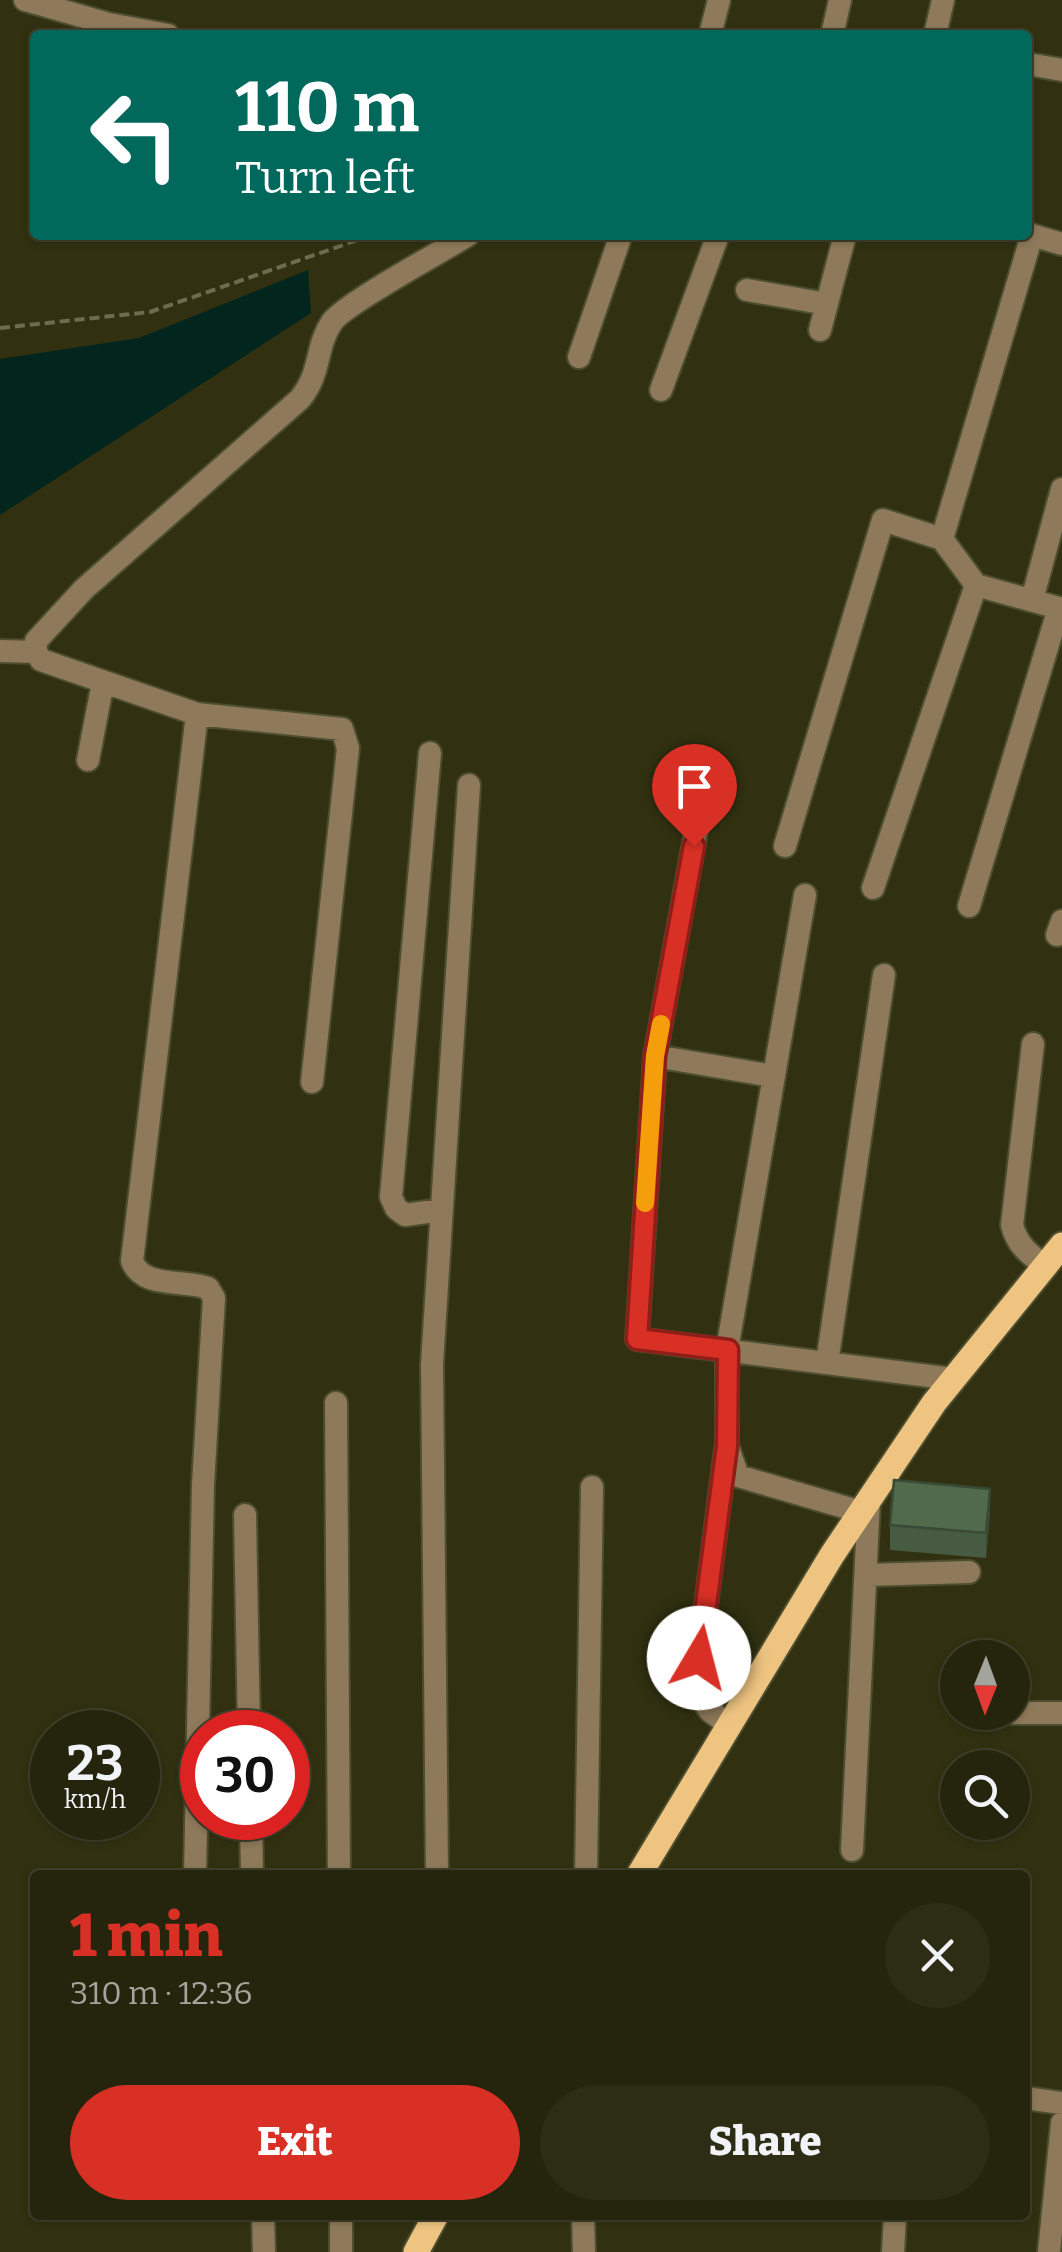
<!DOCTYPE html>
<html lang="en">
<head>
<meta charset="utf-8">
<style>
  :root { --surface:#25250d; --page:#2d2d16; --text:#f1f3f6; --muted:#a3a59d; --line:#42422e; --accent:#d93025 }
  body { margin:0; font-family:Bitter,serif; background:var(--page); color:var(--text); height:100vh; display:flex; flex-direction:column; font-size:38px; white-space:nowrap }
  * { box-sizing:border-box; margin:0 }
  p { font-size:32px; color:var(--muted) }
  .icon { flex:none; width:55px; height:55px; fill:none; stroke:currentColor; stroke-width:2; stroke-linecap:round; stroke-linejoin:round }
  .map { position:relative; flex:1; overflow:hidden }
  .details { position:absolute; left:30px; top:1870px; width:1000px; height:350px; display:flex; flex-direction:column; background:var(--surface); border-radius:10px; box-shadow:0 2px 8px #0004,0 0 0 2px var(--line) }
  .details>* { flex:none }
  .banner { position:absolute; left:30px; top:30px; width:1002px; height:210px; border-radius:10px; box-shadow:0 2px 8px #0004,0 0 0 2px var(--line); background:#00695c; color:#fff; overflow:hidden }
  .needle { width:65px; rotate:181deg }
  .controls { position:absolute; left:940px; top:1640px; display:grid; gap:20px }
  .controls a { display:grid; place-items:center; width:90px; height:90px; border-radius:50%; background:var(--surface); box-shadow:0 2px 8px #0004,0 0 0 2px var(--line); font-size:50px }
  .speed { position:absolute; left:30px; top:1710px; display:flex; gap:20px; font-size:50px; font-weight:700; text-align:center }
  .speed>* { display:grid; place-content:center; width:130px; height:130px; border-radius:50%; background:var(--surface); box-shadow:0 2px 8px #0004,0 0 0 2px var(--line); line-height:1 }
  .speed small { font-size:25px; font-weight:400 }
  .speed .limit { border:15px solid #d22; background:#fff; color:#111 }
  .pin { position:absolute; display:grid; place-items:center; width:85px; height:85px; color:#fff; margin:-102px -42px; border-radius:50% 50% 50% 0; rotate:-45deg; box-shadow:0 0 10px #0007 }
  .pin .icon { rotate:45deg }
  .me { position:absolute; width:110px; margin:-55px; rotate:8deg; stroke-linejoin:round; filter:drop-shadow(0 0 8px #0008) }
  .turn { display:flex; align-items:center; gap:35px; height:210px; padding:0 40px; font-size:45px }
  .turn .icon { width:130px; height:130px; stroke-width:2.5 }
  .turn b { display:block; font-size:70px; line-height:85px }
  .round { display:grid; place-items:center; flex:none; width:105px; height:105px; border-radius:52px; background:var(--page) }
  .head { display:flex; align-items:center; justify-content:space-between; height:170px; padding:0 40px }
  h1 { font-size:60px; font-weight:800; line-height:75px; color:var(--accent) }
  .button { display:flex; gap:20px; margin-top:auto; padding:20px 40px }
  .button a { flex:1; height:115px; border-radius:60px; background:var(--accent); color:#fff; font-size:40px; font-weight:800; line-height:115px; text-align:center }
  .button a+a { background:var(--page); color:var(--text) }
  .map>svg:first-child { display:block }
</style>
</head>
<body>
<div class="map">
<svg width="1062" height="2252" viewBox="0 0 1062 2252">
  <rect width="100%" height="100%" fill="#313111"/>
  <!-- water -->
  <path fill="#02261d" d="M308 270 311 313 0 515V359L139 338Z"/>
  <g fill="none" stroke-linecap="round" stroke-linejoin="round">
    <defs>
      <path id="minor" d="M25 0 109 24 168 35
        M710 35 719 0
        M832 35 840 0
        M935 35 943 0
        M1028 64 1062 70
        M1028 234 1062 244
        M747 290 827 304
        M820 330 845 235
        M579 357 621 235
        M661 390 718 235
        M942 539 1032 235
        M1032 600 1062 489
        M0 651 36 652
        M430 753 391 1197 396 1208 405 1215 441 1210
        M88 760 103 682
        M700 810 655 1056 637 1339 953 1379
        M785 846 883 520 942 539 976 585
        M873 888 976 585 1062 609
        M805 895 727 1350V1445L738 1476 861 1512
        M969 906 1059 608
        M1057 935 1062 921
        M1033 1044 1012 1225C1017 1245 1029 1254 1045 1266
        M655 1056 773 1076
        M312 1082 348 748 342 729 197 714 41 660 36 652V641L84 589 300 399C322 372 315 347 332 322 344 304 443 251 468 235
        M827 1363 884 975
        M336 1403 339 1875
        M726 1449 695 1691 710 1711 728 1724
        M245 1515 249 1732
        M866 1575 969 1572
        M991 1713H1062
        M251 1818 252 1875
        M852 1850 869 1500
        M195 1875 203 1485 214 1298 208 1288C183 1279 143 1289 132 1261L197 714
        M437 1875 432 1364 469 785
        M586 1875 592 1487
        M1025 2098 1062 2103
        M263 2215 264 2252
        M341 2215V2252
        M583 2215 584 2252
        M893 2252 895 2215
        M1049 2252 1062 2123"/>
      <path id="major" d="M639 1875 832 1555 934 1403 1062 1245
        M416 2252 436 2215"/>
    </defs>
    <!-- minor casing -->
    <use href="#minor" stroke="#4d4e30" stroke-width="26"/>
    <!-- major casing -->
    <use href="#major" stroke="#4d4e30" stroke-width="29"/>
    <!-- path -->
    <path stroke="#6c6c51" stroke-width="4" stroke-dasharray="10 5" stroke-linecap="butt" d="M0 328 150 312 372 235"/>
    <!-- minor -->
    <use href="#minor" stroke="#8e7a5a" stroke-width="22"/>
    <!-- major -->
    <use href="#major" stroke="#efc481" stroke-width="25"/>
  </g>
  <!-- wall -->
  <path fill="#465b41" d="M990 1514 986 1558 890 1550V1525Z"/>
  <!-- shaded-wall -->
  <path fill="#394a35" d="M990 1489V1514L986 1558V1533Z"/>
  <!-- building -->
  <path fill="#516a4c" stroke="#394a35" stroke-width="2.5" d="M894 1480 990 1489 986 1533 890 1525Z"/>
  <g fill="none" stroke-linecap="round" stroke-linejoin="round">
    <defs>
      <path id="route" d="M694 846 655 1056 637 1339 728 1350 727 1446 699 1658"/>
    </defs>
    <!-- route casing -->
    <use href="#route" stroke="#8d1f18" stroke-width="25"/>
    <!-- route -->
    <use href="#route" stroke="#d93025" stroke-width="18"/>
    <!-- slow -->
    <path stroke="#f59e0b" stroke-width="18" d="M645 1203 655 1056 661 1024"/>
  </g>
</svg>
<div class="controls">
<a><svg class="needle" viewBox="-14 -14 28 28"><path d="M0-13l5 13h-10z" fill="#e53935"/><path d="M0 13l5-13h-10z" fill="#a3a59d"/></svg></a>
<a><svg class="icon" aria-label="search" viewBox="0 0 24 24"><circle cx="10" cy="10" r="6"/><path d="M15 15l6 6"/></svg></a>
</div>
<div class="speed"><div>23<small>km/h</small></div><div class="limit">30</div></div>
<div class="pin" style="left:694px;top:846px;background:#d93025"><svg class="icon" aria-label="arrive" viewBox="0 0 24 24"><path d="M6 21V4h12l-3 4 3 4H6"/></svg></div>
<svg class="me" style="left:699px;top:1658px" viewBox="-20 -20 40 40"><circle r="19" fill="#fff"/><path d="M0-13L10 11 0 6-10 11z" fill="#d93025"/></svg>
<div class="banner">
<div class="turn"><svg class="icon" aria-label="left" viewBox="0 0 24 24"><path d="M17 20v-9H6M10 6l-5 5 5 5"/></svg><div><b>110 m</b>Turn left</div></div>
</div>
<section class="details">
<div class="head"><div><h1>1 min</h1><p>310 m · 12:36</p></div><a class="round"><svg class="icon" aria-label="close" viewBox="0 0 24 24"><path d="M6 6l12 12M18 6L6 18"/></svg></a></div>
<div class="button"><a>Exit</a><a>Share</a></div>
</section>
</div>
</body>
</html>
